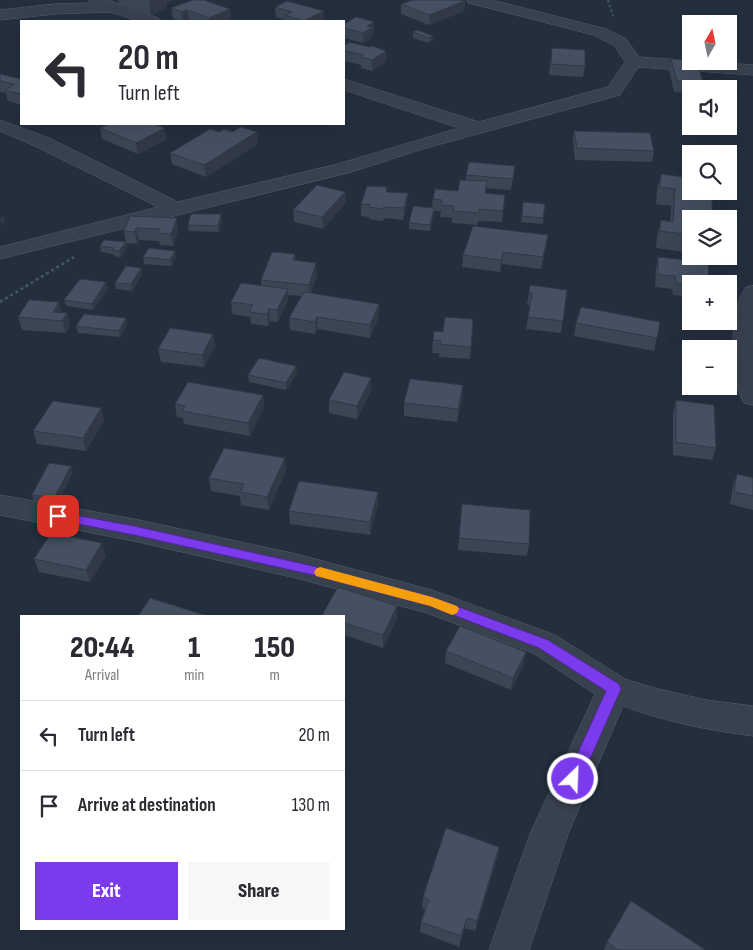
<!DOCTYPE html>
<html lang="en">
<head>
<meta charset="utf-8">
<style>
  :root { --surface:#fff; --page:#f7f7f7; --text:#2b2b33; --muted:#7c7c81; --line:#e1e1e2; --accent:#7c3aed }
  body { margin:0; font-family:"Sofia Sans Condensed",sans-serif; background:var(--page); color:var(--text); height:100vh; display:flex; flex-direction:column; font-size:19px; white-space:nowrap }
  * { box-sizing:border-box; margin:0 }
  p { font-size:16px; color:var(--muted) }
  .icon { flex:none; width:28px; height:28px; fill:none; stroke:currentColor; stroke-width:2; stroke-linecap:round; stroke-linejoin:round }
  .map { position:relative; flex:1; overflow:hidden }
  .side { position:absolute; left:20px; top:615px; width:325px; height:315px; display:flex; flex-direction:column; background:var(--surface); border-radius:0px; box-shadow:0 5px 20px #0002 }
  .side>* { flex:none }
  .hud { position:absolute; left:20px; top:20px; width:325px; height:105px; border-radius:0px; box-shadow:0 5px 20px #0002; background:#fff; color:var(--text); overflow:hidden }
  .needle { width:32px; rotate:9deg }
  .tools { position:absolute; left:682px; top:15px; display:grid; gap:10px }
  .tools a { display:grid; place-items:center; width:55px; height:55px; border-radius:0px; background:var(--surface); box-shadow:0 5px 20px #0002; font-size:25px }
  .pin { position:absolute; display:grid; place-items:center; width:42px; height:42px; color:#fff; margin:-21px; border-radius:10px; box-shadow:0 2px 8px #0006 }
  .me { position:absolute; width:55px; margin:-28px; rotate:24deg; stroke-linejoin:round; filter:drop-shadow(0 0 4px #0008) }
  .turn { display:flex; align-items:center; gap:18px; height:105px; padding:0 15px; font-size:22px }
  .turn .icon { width:65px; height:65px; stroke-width:2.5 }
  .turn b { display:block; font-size:35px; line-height:42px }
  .eta { display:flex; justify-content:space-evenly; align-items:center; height:85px; text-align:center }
  .eta b { font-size:30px; font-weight:800; line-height:35px }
  .primary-button { display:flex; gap:10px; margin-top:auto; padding:10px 15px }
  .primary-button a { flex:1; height:58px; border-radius:0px; background:var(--accent); color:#fff; font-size:20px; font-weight:800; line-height:58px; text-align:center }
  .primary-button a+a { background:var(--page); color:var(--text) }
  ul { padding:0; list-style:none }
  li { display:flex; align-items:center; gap:15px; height:70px; padding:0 15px; border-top:1px solid var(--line) }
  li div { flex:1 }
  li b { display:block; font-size:19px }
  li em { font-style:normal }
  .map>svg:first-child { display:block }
</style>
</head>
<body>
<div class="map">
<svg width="753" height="950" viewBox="0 0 753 950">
  <rect width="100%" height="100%" fill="#242f3e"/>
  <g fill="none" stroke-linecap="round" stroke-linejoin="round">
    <defs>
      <path id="minor" d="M89 0H108L158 18 161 21H138L110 12 55 14 0 20V10L55 4 91 3Z
        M467 0H492L606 29 626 39 639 57 753 65V75L638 67 620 95 426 148 351 172 0 259V247L158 207 35 146 0 131V120L49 138 178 202 338 164 459 128 344 90V79L479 122 608 87 625 62 615 46 594 35 469 3Z
        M753 286V405L744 403C729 379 729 311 745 288Z
        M0 495 134 519 296 554 432 590 555 635 625 679 654 688 706 700 753 706V736C708 730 666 722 623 706L568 834 529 950H489L530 834 595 694 533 653 427 613 296 578 134 541 0 515Z"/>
    </defs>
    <!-- minor casing -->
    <use href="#minor" stroke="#565f6c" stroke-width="1"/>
    <!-- path-far1 -->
    <path stroke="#44595c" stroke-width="2" stroke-dasharray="2.5 2.5" stroke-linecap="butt" d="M608 0 613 16"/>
    <!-- path -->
    <path stroke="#44595c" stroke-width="2.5" stroke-dasharray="3 3" stroke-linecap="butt" d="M0 302 74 257"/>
    <!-- minor -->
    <use href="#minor" fill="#38414e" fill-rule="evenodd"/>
  </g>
  <!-- wall -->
  <path fill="#3b4654" d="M118 0H173L167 3V8L151 15 119 4Z
    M465 1 464 11 429 25 401 14V4Z
    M275 7 324 21H285V20L276 17Z
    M171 8 230 9 231 20 227 21H191L189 20 186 21H180L173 19Z
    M344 24 374 32 372 33V38L363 43 344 38Z
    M413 32 433 36V41L429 43 413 38Z
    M344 46 386 61 372 71 361 68V65L344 61Z
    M552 48 585 66 583 77 549 75Z
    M671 59 703 82 702 89H691V93L674 92 669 70Z
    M0 74 21 79V105L8 101 6 93 2 92H0Z
    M100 128 167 139 138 154 102 139Z
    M574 131 654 151 652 162 575 160 573 142Z
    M258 144 206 177 172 164 170 153Z
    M515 166 511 190 486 188V194L505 195 502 222 478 221V225L452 223V218L440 217 441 211H434L430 231 409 229V223L432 207 433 199 458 191 466 180V175Z
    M661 174 691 178V253L656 248 657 237 661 220 670 221 671 206 656 204 657 191Z
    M345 192 346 203 323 229 294 222 293 210Z
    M387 192 407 205 403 220 384 218 383 221 369 219V217L361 216V204Z
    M523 202 545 204 543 224 521 222Z
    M130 216 178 230 173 246 160 245 159 241 139 240 137 244 126 243 124 231Z
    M222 220 219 232 189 231 188 225Z
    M126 242 127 248 121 257 114 256 113 254 101 252 100 246Z
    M546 247 541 269 502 264 500 272 462 267 463 255Z
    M295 254V261L317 275 311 293 379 316 370 338 318 329 315 334 290 330 289 318 302 296 288 295V301L278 322 270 321 268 326 251 324 250 317 232 314 231 302 261 286V280Z
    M143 257H176L171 266 144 264Z
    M658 257 709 282 708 284H691V297L673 295 672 289 655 287 656 269Z
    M141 268 142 274 132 291 116 289 115 283Z
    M106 282 108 289 93 310 66 306 64 300Z
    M530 285 567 290 561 333 526 329 530 305H527Z
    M62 312 67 313 70 325 66 333 22 330 18 317Z
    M126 318 127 325 120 337 78 333 76 326Z
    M473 319 470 359 439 357V353H432L433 340 443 332Z
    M660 322 654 351 574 336 576 323Z
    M213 334 215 346 204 367 161 362 158 349Z
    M297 373 286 390 249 382 248 375Z
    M463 385 462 398 457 422 404 416V403Z
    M371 391 357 419 329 413V400Z
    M263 395 264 407 250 436 184 424 183 418 177 417 175 404Z
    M676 400 716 448 712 460 673 455V413Z
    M101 408 104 421 86 451 37 444 33 431Z
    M71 466 73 472 57 504 34 502 32 495Z
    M286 470 269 510 241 505 240 496 211 491 209 478Z
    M737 474 753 478V510L730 504 733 486Z
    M378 504 370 535 290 524 289 511Z
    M462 504 529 544 527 556 458 550Z
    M106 556 90 582 39 572 34 559Z
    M397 606V619L383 648 344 635V616H322V615Z
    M446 651 524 664 511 690 445 663Z
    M499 847 497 858 475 931 465 928 459 947 420 932 421 922 425 909 422 908 423 897Z
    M607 942 704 950H604Z"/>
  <!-- shaded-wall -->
  <path fill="#303945" d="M151 0H173L167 3V8L151 15 149 1Z
    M465 1 464 11 429 25V15Z
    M230 9 231 20 227 21H209V18Z
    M187 10 189 20 183 21 182 12Z
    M324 11V21H304Z
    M374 22V32L372 33V38L363 43V33L367 26Z
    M433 36V41L429 43V38Z
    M386 51V61L372 71V60Z
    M21 92V102L19 94Z
    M165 128 167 139 138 154 136 143Z
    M257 132 258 144 206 177 204 165Z
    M345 192 346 203 323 229 322 217Z
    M408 193 407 205 403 220 404 208Z
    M434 208V214L430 231V225Z
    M221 214 222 220 219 232 218 226Z
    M4 216 5 223 1 225 0 218Z
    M177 218 178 230 173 246 171 234Z
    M136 228 139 240 137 244 135 232Z
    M548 235 546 247 541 269 543 257Z
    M126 242 127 248 121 257 119 251Z
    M175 251 176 257 171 266 170 260Z
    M503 252 502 264 500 272 501 260Z
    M316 263 317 275 310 297 309 285Z
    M141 268 142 274 132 291 131 284Z
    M106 282 108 289 93 310 92 304Z
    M288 289V301L278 322 277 310Z
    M59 302 62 314 53 312Z
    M379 304V316L370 338V325Z
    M269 309 270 321 268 326 267 314Z
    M67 313 70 325 66 333 62 321Z
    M317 317 318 329 315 334V322Z
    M126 318 127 325 120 337 119 331Z
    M213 334 215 346 204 367 202 355Z
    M296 366 297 373 286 390V383Z
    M371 378V391L357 419V406Z
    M463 385 462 398 457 422 458 409Z
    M263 395 264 407 250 436 248 423Z
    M101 408 104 421 86 451 83 438Z
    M285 458 286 470 269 510 267 497Z
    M71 466 73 472 57 504 54 498Z
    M378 492V504L370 535V522Z
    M102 543 106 556 90 582 86 570Z
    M397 606V619L383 648V635Z
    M526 652 524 664 511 690 513 678Z
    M499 847 497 858 475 931 477 921Z
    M467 918 465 928 459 947 461 936Z"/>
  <!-- building -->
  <path fill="#455162" stroke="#303945" d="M193 0H204L230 9 209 18 187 10 182 12 171 8Z
    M413 0H461L465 1 429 15 401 4Z
    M287 1 324 11 304 21 285 15 292 12 275 7Z
    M356 17 374 22 367 26 372 27 363 33 344 28V24Z
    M417 30 433 36 429 38 413 32Z
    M349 42 370 47 372 46 386 51 372 60 361 57 363 55 344 51V46Z
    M552 48 585 50V66L551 64Z
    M671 59 691 60V61H697L703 82 677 81Z
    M0 74 21 79V92L19 94 5 90 15 84 0 81Z
    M109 124H154L165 128 136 143 100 128Z
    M241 127 257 132 204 165 170 153 210 129 219 132 224 129 232 132Z
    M574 131 650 133 654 151 577 148Z
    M469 162 515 166 513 179 466 175Z
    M661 174 691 178V191H712V219H691V235L660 231 661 220 673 222 675 189 660 187Z
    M460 180 487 181 485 193 505 195 503 211 479 209V213L453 211 454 206 441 205 442 200 433 199 435 189 458 191Z
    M317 185 345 192 322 217 293 210Z
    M367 186 387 187 386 192 408 193 404 208 384 207 383 209 369 207 370 205 361 204Z
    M523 202 545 204 543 218 522 216Z
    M413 206 434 208 430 225 409 223Z
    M191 214H221L218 226 188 225Z
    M130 216 177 218 171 234 158 233 160 229 136 228 135 232 124 231Z
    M473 226 548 235 543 257 503 252 501 260 463 255Z
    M104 240 126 242 119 251 112 250 114 248 100 246Z
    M149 248 175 251 170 260 143 257Z
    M272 252 295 254 293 260 316 263 309 285 261 280Z
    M658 257 708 262 709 282 695 280V284H691V285L676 283 675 276 658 275Z
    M126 266 141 268 131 284 115 283Z
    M80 279 106 282 92 304 64 300Z
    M241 283 288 289 277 310 269 309 267 314 249 312 253 305 231 302Z
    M530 285 567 290 563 321 528 317 532 293H529Z
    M304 292 379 304 370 325 317 317 315 322 289 318Z
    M29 300 59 302 53 312 67 313 62 321 18 317Z
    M581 307 660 322 657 338 576 323Z
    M84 314 126 318 119 331 76 326Z
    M445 317 473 319 471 347 440 344 441 341 433 340 434 331 443 332Z
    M170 328 213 334 202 355 158 349Z
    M259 358 296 366 286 383 248 375Z
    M344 372 371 378 357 406 329 400Z
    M410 379 463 385 458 409 404 403Z
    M188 382 263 395 248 423 182 411 185 406 175 404Z
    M676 400 714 405 716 448 676 442Z
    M53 401 101 408 83 438 33 431Z
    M224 448 285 458 267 497 240 492 244 484 209 478Z
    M49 463 71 466 54 498 32 495Z
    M737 474 753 478V496L734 492Z
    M299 481 378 492 370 522 289 511Z
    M462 504 530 510 529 544 459 538Z
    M51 533 102 543 86 570 34 559Z
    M338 587 397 606 383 635 344 623V616H324L322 615Z
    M150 598 208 616H138Z
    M460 626 526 652 513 678 446 651Z
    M446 828 499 847 477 921 467 918 461 936 421 922 429 900 423 897Z
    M631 901 704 949V950H619L607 942Z"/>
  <!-- route -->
  <path fill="#7c3aed" stroke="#51269a" d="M58 512 134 526 313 566 432 597 548 640 619 684 621 689 579 784 573 786 568 784 566 779 606 691 539 648 430 606 313 575 134 535 53 519 52 516Z"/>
  <!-- slow -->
  <path fill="#f59e0b" d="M320 567 432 597 457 606 459 609 457 613 452 615 430 606 316 576 314 572 316 569Z"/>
</svg>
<div class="tools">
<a><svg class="needle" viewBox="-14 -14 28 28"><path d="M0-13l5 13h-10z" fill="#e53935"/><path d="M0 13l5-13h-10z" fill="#7c7c81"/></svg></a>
<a><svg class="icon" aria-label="sound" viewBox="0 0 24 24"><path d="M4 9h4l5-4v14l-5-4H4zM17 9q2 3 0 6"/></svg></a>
<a><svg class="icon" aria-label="search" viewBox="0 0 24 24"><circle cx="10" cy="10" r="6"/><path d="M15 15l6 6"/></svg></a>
<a><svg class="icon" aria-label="layers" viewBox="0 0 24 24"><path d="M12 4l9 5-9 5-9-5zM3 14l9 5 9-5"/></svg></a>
<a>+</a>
<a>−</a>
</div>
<div class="pin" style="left:58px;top:516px;background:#d93025"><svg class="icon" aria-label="arrive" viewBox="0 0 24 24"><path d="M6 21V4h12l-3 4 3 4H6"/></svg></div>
<svg class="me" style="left:573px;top:779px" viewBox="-20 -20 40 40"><circle r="17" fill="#7c3aed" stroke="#fff" stroke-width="3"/><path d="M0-11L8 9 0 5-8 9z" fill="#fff"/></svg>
<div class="hud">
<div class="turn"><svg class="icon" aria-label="left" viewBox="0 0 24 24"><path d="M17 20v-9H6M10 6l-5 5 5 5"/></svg><div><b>20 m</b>Turn left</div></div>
</div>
<section class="side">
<div class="eta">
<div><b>20:44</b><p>Arrival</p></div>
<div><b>1</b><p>min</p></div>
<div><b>150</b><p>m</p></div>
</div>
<ul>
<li><svg class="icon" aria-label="left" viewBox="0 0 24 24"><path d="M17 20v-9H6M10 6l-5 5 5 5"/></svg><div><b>Turn left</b></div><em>20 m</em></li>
<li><svg class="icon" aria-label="arrive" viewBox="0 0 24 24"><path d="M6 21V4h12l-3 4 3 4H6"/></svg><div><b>Arrive at destination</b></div><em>130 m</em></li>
</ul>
<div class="primary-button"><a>Exit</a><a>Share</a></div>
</section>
</div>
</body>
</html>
